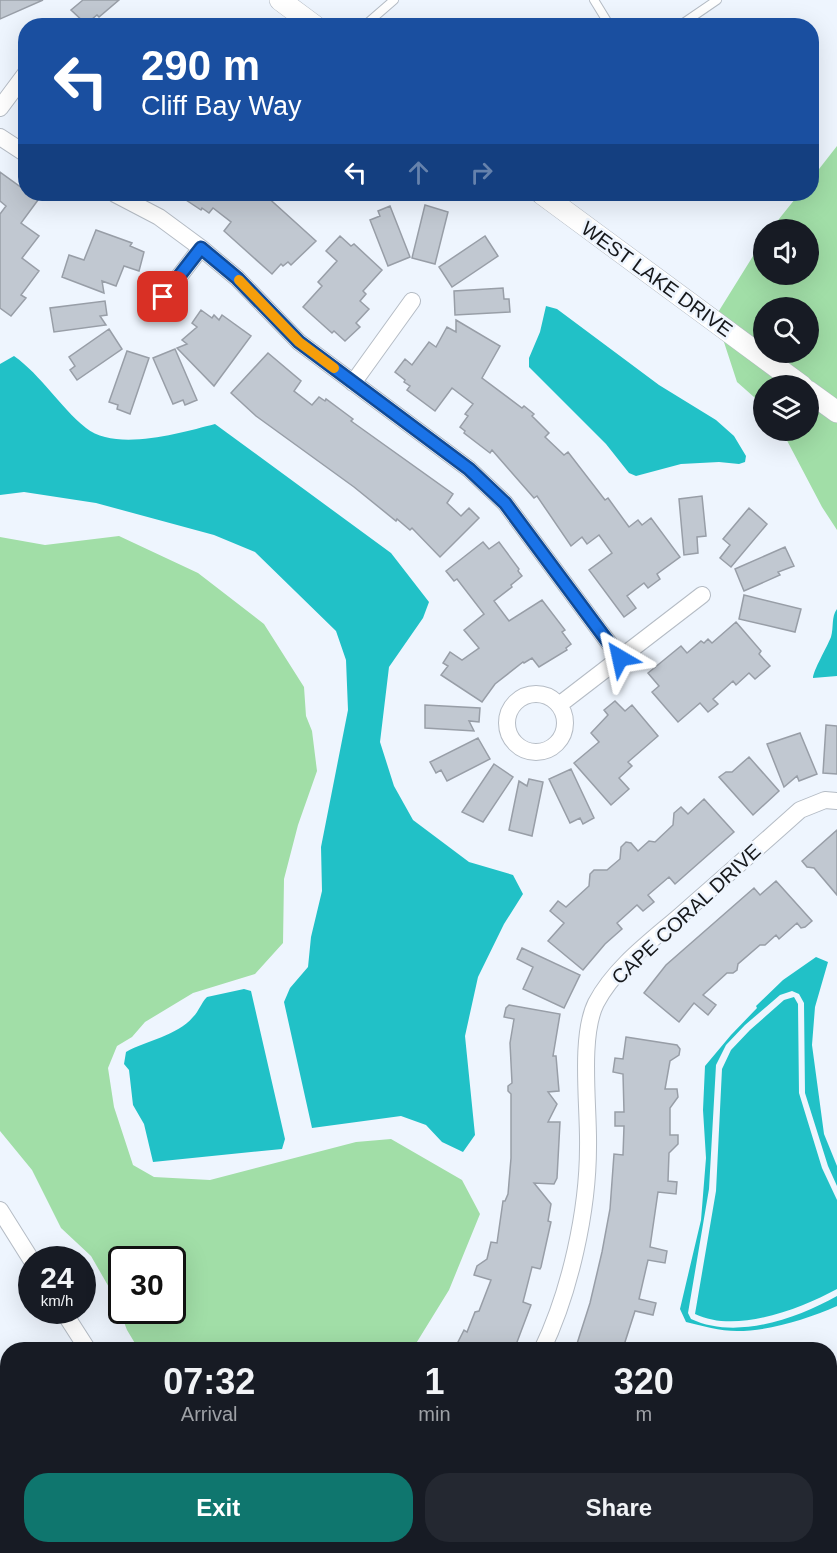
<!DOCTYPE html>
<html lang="en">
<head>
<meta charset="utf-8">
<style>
  :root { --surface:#171b24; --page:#242831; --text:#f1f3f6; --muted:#9ea1a6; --accent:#0f766e }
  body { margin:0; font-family:Helvetica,sans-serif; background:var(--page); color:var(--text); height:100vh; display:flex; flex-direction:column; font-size:22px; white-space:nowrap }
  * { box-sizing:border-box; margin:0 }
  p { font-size:20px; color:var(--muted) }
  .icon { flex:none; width:33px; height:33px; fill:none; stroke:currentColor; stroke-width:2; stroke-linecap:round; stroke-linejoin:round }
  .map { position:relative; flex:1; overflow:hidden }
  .details { position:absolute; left:0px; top:1342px; width:837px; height:212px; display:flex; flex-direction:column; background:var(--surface); border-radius:24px 24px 0 0; box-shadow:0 6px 24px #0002 }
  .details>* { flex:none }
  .top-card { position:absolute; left:18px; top:18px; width:801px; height:183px; border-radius:24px; box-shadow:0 6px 24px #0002; background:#1a4fa0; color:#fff; overflow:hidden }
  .tools { position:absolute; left:753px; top:219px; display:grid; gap:12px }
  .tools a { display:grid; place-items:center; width:66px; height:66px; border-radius:50%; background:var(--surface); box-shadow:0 6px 24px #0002; font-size:30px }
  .speed { position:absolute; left:18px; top:1246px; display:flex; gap:12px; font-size:30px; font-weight:700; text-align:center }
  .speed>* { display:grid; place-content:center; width:78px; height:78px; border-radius:50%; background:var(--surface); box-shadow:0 6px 24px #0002; line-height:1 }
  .speed small { font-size:15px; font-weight:400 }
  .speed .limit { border:3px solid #111; border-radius:9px; background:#fff; color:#111 }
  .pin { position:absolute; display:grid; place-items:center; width:51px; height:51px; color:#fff; margin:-26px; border-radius:12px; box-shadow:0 3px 9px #0006 }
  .me { position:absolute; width:66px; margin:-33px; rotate:324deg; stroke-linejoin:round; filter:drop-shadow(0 0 4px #0008) }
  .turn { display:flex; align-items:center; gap:21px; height:126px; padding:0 24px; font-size:27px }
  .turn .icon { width:78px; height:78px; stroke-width:2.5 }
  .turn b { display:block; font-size:42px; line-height:51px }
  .lanes { display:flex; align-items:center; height:57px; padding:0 24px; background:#0003; justify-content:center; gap:30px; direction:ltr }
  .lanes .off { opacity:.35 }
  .eta { display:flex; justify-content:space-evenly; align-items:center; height:102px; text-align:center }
  .eta b { font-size:36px; font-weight:600; line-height:42px }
  .primary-button { display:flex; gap:12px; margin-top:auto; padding:12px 24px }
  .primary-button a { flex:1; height:69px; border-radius:24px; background:var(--accent); color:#fff; font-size:24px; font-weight:600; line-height:69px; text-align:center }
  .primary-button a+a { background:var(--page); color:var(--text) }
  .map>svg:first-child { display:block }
</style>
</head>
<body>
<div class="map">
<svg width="837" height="1553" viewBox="0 0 837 1553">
  <rect width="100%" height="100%" fill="#eef5fe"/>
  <!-- green -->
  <path fill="#a1dea7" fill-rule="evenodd" d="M837 146V403L769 353 808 352V308H764L763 348 717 314 763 240 764 274H808V230L771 229 799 194H812V178Z
    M722 336 790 385 764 386 763 405 737 382Z
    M809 400 837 421V530L822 507 782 431 808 430Z
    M119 536 198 573 264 624 304 687 306 716 312 731 317 771 298 825 284 879 283 943 255 974 193 993 145 1022 132 1037 117 1046 108 1068 114 1107 133 1165 154 1177 210 1180 356 1142 391 1139 462 1180 480 1214 449 1290 412 1350H139L127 1330 114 1296 91 1256 61 1228 32 1170 0 1131V537L45 545ZM122 1260H172V1311H122Z"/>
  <!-- water -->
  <path fill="#21c1c7" d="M546 306 557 309 659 385 716 420 734 436 746 456 745 462 739 464 719 462 681 464 636 476 629 473 606 444 529 367V358L540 332Z
    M14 356C42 376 59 406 86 428 116 452 180 433 215 424L391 553 429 602 423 618 389 667 380 742 394 786 413 820 469 862 513 875 523 894 504 924 478 977 465 1036 475 1135 463 1152 442 1142 426 1125 401 1116 312 1128 284 1002 290 988 308 967 311 937 322 891 321 847 348 710 346 660 336 631 255 552 214 535 96 503 24 492 0 495V364Z
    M837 609V676L813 678C813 671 827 647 831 637 834 627 831 617 837 609Z
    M816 957 828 962 815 1007 812 1045 824 1134 837 1166V1186L828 1166 805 1093 804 1003 799 994 792 991 780 995 745 1025 726 1045 716 1065 709 1189 688 1313 691 1319C736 1340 796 1319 837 1296V1306C807 1319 770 1331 737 1331 720 1331 702 1326 686 1322L680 1309 701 1220 706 1158 703 1110 705 1066 731 1035 757 1008 756 1006 783 980Z
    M244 989 251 991 285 1139 282 1149 153 1162 144 1124 133 1105 129 1070 124 1064 126 1052C147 1040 177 1036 193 1017 199 1011 201 1003 207 997Z
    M794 997 798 1004 799 1093 822 1168 837 1200V1289C800 1309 736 1334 695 1314L716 1191 722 1069 731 1050 750 1030 784 1000Z
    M474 1546H625L655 1553H469Z"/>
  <!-- building -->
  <path fill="#c1c8d1" stroke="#989ea7" stroke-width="1.5" d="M0 0H43L0 19Z
    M83 0H119L99 17 97 15 86 24 71 10Z
    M0 172 26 191V194L38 200 21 223 39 236 22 258 39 271 21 295 26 298 11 316 0 308V214L6 206 0 201Z
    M177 194H264L316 241 291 265 288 262 283 266 281 264 272 274 224 231 231 222 213 208 209 213 202 208 201 210Z
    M425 205 448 212 435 264 412 258Z
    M390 206 410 257 388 266 370 220 380 216 378 211Z
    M96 230 132 243 130 246 144 252 139 271 124 266 116 286 102 281 104 293 62 277 69 255 84 260Z
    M340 236 351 246 354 244 382 270 363 291 366 294 360 301 369 309 356 323 360 327 345 341 334 331 332 333 303 307 322 286 318 282 337 261 326 251Z
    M485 236 498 256 452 287 439 267Z
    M503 288 504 299H509L510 312 455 315 454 291Z
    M105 301 107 315 100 316 106 325 54 332 50 308Z
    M201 310 212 318 214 315 219 320 222 315 251 336 214 386 177 348 187 344 182 340 197 327 192 323Z
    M456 320 500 346 482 378 522 408 524 406 534 414 532 416 549 433 545 437 564 455 568 452 605 500 608 498 629 527 638 520 642 525 651 518 680 557 657 574 660 579 648 588 644 583 627 596 636 608 624 617 589 570 612 553 599 535 587 544 582 537 571 546 537 496 534 498 492 450 490 453 464 433 465 431 460 427 468 416 465 414 473 404 452 388 435 411 407 390 410 386 404 382 405 380 395 372 405 359 412 365 429 342 436 347 447 327 456 332Z
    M109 329 122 349 77 380 70 370 75 366 69 357Z
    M175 349 197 400 185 405 183 400 173 404 153 358Z
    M127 351 149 358 130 414 117 409 118 405 109 402Z
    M268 353 301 381 294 391 312 405 319 397 325 401 326 399 353 419 351 421 453 494 447 503 461 516 469 508 479 518 440 557 412 528 410 530 397 519 396 521 354 487 256 416 231 393Z
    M702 496 706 536 697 537 698 553 684 555 679 499Z
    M749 508 767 524 731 567 720 558 730 545 723 539Z
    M483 542 489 549 499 542 519 569 518 571 522 576 511 585 512 587 494 601 509 621 542 600 565 630 562 632 571 644 566 648 567 650 539 667 532 658 524 663 523 662 495 684 482 702 441 675 448 666 443 663 450 652 462 660 479 648 464 630 484 614 457 579 454 581 446 571Z
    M785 547 794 566 778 572 780 575 744 591 735 569Z
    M744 595 801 609 795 632 739 619Z
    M736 622 761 651 759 654 770 666 755 679 749 673 736 685 733 681 713 699 718 704 708 712 700 703 678 722 652 692 659 686 648 673 681 646 687 653 701 641 704 643 708 639 712 643Z
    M615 701 625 711 632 705 658 736 628 762 632 766 619 778 629 789 611 805 574 763 599 742 591 733 608 715 604 710Z
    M425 705 480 708 479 722 469 721 474 731 425 728Z
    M826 725 837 726V774L823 773Z
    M800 733 817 774 799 781 797 776 784 787 767 744Z
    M478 738 490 759 447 781 441 770 436 773 430 762Z
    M749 757 779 791 753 815 719 777 726 772H732Z
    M494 764 513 777 483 822 462 812Z
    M571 769 594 818 583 824 580 818 570 823 549 779Z
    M529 779 543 782 532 836 509 830 519 781 527 786Z
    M704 799 734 832 675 884 669 877 648 895 654 902 643 911 637 905 617 923 622 929 605 944 583 970 548 941 564 923 550 911 558 901 566 907 589 886 590 874 594 870H607L620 859 621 847 626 842 631 843 638 851 649 841 655 842 673 825 674 813 681 807 688 814Z
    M837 830V895L814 868 807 867 802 861Z
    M776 881 812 921 805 927 801 928 797 923 779 939 776 935 765 945H760L738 964 737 970 733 973H727L703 995 716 1005 708 1015 694 1003 679 1022 644 993 666 965 754 888 760 895Z
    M522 948 580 975 564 1008 523 989 533 967 517 959Z
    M509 1005 560 1014 553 1056H556L559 1091 548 1092 557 1104 548 1122H560L557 1178 554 1184 534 1183 551 1204 548 1221 551 1222 541 1267 540 1269 532 1267 523 1302 531 1305 514 1350H454L464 1330 467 1332 475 1312 479 1311 491 1280 474 1275 477 1266 487 1259 491 1242 497 1243 503 1201H505L508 1194 511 1158V1094L508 1091V1086L512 1083 510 1043 514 1019 504 1017 506 1008Z
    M626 1037 677 1045 680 1049 679 1055 670 1061 665 1089H677L678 1097 670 1108V1135H678V1144L669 1153 668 1181 677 1182 676 1194 658 1192 650 1247 667 1251 665 1263 648 1260 639 1299 656 1303 653 1315 635 1311 625 1342 630 1350H575L590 1303 602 1252 610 1209 614 1154 623 1155 624 1126H615V1112H624L623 1074 613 1072 615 1058 623 1059Z"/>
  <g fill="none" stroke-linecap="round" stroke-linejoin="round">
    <defs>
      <path id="service" d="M594 0 610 26
        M364 26 394 0
        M679 26 717 0"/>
      <path id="minor" d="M0 108 26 73
        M0 137 26 154
        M115 194 159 217 201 248 237 278 299 342 469 469 505 503 620 658
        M151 313 201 248
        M353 383 412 301
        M507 723a29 29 0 1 1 58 0a29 29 0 1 1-58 0Z
        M559 705 702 595
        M0 1210 32 1261
        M63 1311 88 1350
        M542 1350C570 1292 588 1211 588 1147 589 1108 579 1037 596 1003 615 967 651 941 681 915 721 880 761 845 800 810L825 800 837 801
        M830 1435 837 1433
        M0 1477 8 1484
        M363 1546 384 1553
        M11 1553 16 1546
        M196 1553 200 1546
        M420 1553 424 1546"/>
      <path id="tertiary" d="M280 0 315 26
        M542 194 802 386
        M808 391 837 412"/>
    </defs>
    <!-- service casing -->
    <use href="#service" stroke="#b5bcc5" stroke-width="10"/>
    <!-- minor casing -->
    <use href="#minor" stroke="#b5bcc5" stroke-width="18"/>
    <!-- tertiary casing -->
    <use href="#tertiary" stroke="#b5bcc5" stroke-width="22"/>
    <!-- service -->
    <use href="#service" stroke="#fff" stroke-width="8"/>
    <!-- minor -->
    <use href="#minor" stroke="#fff" stroke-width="16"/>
    <!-- tertiary -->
    <use href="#tertiary" stroke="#fff" stroke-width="21"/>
  </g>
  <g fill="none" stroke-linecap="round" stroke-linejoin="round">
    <defs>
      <path id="route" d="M163 297 201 248 237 278 299 342 469 469 505 503 620 658"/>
    </defs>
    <!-- route casing -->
    <use href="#route" stroke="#114b97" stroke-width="15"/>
    <!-- route -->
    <use href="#route" stroke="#1a73e8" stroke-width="10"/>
    <!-- slow -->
    <path stroke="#f59e0b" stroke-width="10" d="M239 280 299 342 334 368"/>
  </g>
  <g text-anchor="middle" stroke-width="5" stroke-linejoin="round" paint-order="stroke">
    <!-- street labels -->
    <g font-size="20" fill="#16181b" stroke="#eef5fe">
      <text transform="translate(657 279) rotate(36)" y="7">WEST LAKE DRIVE</text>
      <text transform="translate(686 914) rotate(-43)" y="7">CAPE CORAL DRIVE</text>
    </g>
  </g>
</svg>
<div class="tools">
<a><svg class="icon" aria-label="sound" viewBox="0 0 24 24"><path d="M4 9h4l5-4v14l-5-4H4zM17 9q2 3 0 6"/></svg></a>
<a><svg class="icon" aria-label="search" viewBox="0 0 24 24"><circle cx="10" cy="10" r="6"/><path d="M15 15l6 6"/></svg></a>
<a><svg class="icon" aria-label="layers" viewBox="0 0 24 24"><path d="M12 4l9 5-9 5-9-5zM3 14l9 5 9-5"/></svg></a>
</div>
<div class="speed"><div>24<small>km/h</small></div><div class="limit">30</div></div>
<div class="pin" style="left:163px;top:297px;background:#d93025"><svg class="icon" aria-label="arrive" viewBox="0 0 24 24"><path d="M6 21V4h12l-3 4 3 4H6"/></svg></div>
<svg class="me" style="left:620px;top:658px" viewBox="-20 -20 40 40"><path d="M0-17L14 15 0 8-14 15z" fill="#1a73e8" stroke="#fff" stroke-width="4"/></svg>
<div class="top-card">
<div class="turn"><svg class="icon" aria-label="left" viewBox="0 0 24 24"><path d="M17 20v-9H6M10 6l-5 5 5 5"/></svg><div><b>290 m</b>Cliff Bay Way</div></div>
<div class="lanes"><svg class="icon" aria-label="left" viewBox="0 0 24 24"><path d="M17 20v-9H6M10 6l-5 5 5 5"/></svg><svg class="icon off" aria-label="ahead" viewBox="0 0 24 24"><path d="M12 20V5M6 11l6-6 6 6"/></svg><svg class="icon off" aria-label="right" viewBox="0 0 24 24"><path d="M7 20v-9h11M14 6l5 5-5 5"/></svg></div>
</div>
<section class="details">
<div class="eta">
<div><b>07:32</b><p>Arrival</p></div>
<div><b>1</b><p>min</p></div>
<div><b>320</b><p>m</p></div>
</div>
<div class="primary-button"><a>Exit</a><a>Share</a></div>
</section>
</div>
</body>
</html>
